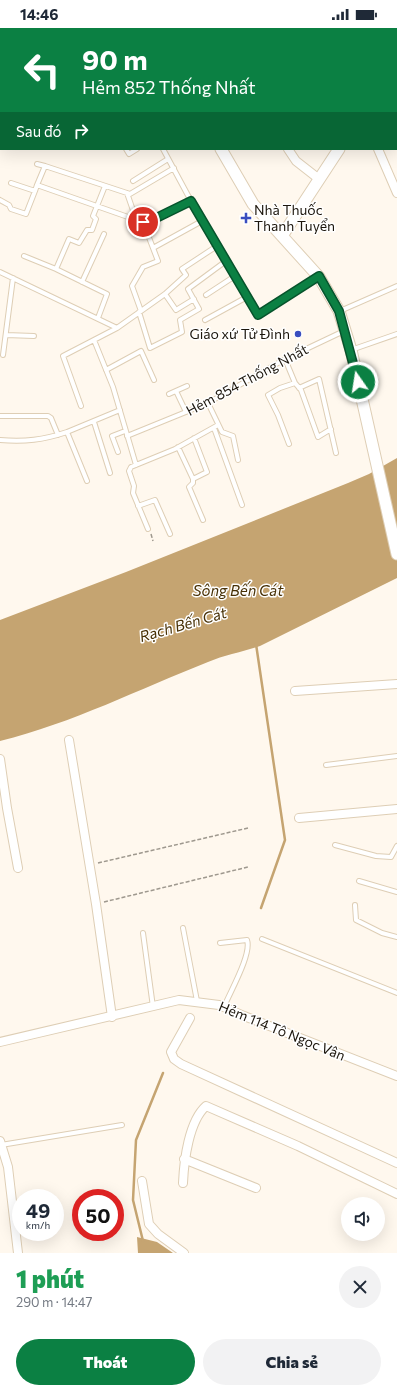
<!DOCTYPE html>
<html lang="vi">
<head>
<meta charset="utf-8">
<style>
  :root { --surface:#fff; --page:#f2f2f3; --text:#1f2937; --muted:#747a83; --accent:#0b8043 }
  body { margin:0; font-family:Commissioner,sans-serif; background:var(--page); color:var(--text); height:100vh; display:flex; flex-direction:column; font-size:15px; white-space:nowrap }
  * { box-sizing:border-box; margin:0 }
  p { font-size:13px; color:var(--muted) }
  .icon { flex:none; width:22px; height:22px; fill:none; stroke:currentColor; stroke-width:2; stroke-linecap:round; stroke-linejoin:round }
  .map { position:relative; height:1225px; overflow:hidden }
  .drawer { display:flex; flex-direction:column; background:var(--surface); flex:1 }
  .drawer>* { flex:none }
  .guide { position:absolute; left:0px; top:0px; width:397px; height:122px; box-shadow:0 4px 16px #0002; background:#0b8043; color:#fff; overflow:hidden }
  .buttons { position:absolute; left:341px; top:1169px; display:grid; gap:8px }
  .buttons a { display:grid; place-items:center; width:44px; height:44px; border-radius:50%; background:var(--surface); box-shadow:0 4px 16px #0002; font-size:20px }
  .speed { position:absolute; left:12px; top:1161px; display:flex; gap:8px; font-size:20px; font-weight:700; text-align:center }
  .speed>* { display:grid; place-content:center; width:52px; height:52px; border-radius:50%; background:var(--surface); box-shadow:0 4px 16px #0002; line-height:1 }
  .speed small { font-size:10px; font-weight:400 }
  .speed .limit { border:6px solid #d22; background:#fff; color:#111 }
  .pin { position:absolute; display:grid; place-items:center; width:34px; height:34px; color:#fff; margin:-17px; border:2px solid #fff; border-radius:50%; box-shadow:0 1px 4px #0007 }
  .me { position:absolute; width:44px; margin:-22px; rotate:347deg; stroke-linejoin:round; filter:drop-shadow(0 0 3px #0008) }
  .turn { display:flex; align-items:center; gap:14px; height:84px; padding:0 16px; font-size:18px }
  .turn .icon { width:52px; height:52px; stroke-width:2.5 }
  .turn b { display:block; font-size:28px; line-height:34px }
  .then { display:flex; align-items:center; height:38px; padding:0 16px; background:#0003; gap:8px; font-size:15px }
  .round { display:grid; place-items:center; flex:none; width:42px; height:42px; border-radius:21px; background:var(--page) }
  .summary { display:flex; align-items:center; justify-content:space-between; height:68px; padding:0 16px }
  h1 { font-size:24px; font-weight:800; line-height:30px; color:#1e9e55 }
  .button { display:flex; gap:8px; margin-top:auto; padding:8px 16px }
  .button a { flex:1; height:46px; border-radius:24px; background:var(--accent); color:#fff; font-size:16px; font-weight:800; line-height:46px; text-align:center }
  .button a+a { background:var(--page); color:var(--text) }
  .status { display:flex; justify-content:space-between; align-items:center; height:28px; padding:0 20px; background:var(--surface); direction:ltr }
  .status svg { height:11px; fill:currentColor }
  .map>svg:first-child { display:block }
</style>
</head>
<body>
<div class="status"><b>14:46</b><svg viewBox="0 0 49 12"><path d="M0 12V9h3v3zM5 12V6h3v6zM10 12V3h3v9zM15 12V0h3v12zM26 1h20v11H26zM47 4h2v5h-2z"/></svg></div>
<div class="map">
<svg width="397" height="1225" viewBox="0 0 397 1225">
  <rect width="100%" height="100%" fill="#fff8ee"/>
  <!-- water -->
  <path fill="#c5a471" d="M397 430V550L260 618C243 624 225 627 208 634 139 661 73 695 0 713V592L126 544 348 455 369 446Z
    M137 1209 157 1214 173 1225H138Z"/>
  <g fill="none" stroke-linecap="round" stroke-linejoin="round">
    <!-- stream -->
    <path stroke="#c5a471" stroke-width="2.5" d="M256 616 285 812 261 880
      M143 1213 133 1172 136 1112 163 1045"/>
    <defs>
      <path id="service" d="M207 1H208
        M0 39H1
        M396 116 397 115
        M126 121 129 126 137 121
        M163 121 191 173 258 287 319 249
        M37 136 45 138
        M133 153 168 131
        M11 155 35 163 37 157 145 195 191 173
        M37 157 45 138 130 166 174 140
        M127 165 136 191
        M0 172 9 177 11 181 26 186 35 163
        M153 220 202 193
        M24 228 56 241
        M0 244 117 300
        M82 254 104 206
        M165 266 176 282 194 271
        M206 267 235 248
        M141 283 132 258 143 239 158 233 143 194
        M340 283 397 258
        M139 284 150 320 182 304 180 292 199 281 188 261 226 233
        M98 290 107 266 56 241 69 211 79 215 87 202H92L96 191 93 188 105 158
        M205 292 247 269
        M6 307 34 308
        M94 312 113 359 136 437
        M351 322 397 306
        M3 327 13 250
        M285 331 295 355 301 362 318 409 331 401
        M106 342 141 323 154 352
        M299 360 319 351 336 425
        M176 363 186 384
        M169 366 187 358
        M208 375 222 404 233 408 238 432
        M81 378 63 328 117 300 165 266 186 247 182 241 217 218
        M0 388H48L51 390 58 407
        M94 394 110 445
        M214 400 242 477
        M127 408 208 375 285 331 344 303
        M0 412C25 414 43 412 67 404
        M289 416 278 387 268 367 280 360 295 355
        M178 419 193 451V455L189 459 203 492
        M118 424 112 408 125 403
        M193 451 207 444 194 410
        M87 453 67 404 120 382
        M138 478 155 472 170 506
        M148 501 133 465 134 458 129 443 131 439 175 421 218 397
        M326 737 397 728
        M335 817 376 828 391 829 397 818
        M359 853 397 864
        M355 877 356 892 382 905 397 909
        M183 900 197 973
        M143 905 153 979
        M262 911 397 965
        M220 915 247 912C252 926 230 964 224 979
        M1 1117 122 1097"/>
      <path id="minor" d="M342 0 343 1
        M92 1 93 0
        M284 1 286 0
        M0 15 1 18
        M396 63 397 64
        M288 121 296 133 319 151
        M378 121 397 165
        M295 663 397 656
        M69 712 96 876 112 989
        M0 731 7 780 18 840
        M299 790 397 781
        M190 990 171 1024 174 1031 181 1036 397 1135
        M0 1014 179 972 219 977 244 988 397 1048
        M0 1113 8 1139 18 1225
        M184 1131 256 1160
        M142 1153 149 1196 158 1206 184 1225
        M183 1155C184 1132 189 1093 206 1078L298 1118 397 1166"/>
      <path id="secondary" d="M155 0 156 1
        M396 38 397 37
        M221 121 253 176 319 249 339 283 351 322 397 526
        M282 208 339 121"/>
    </defs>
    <!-- service casing -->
    <use href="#service" stroke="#deceb5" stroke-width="6"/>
    <!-- minor casing -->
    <use href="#minor" stroke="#deceb5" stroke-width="10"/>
    <!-- secondary casing -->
    <use href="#secondary" stroke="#deceb5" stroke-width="13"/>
    <!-- path -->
    <path stroke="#9e988e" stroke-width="1.5" stroke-dasharray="4 2" stroke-linecap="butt" d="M151 506 153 513
      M98 835 248 800
      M104 874 248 839"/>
    <!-- service -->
    <use href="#service" stroke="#fff" stroke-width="4"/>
    <!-- minor -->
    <use href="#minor" stroke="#fff" stroke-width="8"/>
    <!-- secondary -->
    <use href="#secondary" stroke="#fff" stroke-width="11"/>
  </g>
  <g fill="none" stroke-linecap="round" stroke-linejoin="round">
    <defs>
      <path id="route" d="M143 194 146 195 191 173 258 287 319 248 339 283 358 354"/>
    </defs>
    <!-- route casing -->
    <use href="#route" stroke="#07532c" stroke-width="10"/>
    <!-- route -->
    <use href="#route" stroke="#0b8043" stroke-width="7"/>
  </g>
  <!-- markers -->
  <g fill="#394dbf" stroke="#fff" stroke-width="1.5">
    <path d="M244 184h4v4h4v4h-4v4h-4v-4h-4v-4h4z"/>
    <circle cx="298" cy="306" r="4"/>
  </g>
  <g text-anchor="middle" stroke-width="3" stroke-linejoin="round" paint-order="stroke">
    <!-- poi labels -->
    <g font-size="14" fill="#1c160d" stroke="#fff" text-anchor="start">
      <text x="254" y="187">Nhà Thuốc<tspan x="254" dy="16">Thanh Tuyển</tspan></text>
      <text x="290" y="311" text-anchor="end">Giáo xứ Tử Đình</text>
    </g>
    <!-- street labels -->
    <g font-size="14" fill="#1c160d" stroke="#fff">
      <text transform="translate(247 352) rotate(-28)" y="5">Hẻm 854 Thống Nhất</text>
      <text transform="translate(282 1003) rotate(22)" y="5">Hẻm 114 Tô Ngọc Vân</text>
    </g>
    <!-- water labels -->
    <g font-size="15" font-style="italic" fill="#473005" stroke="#fff">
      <text x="238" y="568">Sông Bến Cát</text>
      <text transform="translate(183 597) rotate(-16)" y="5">Rạch Bến Cát</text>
    </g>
  </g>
</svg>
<div class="buttons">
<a><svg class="icon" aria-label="sound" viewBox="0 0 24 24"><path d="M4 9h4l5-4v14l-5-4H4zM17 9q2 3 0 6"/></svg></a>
</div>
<div class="speed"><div>49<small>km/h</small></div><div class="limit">50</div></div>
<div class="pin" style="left:143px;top:194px;background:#d93025"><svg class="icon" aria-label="arrive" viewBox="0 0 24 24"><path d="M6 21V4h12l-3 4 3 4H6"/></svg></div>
<svg class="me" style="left:358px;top:354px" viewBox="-20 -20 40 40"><circle r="17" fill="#0b8043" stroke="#fff" stroke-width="3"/><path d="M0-11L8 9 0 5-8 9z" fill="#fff"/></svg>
<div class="guide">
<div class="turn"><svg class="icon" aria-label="left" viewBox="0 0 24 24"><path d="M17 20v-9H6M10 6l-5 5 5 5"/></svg><div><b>90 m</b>Hẻm 852 Thống Nhất</div></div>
<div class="then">Sau đó<svg class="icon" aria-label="right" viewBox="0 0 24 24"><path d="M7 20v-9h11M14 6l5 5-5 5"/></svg></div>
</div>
</div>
<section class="drawer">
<div class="summary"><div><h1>1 phút</h1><p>290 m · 14:47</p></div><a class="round"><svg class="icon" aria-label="close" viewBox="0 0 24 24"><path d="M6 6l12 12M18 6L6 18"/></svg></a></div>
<div class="button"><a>Thoát</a><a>Chia sẻ</a></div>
</section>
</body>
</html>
